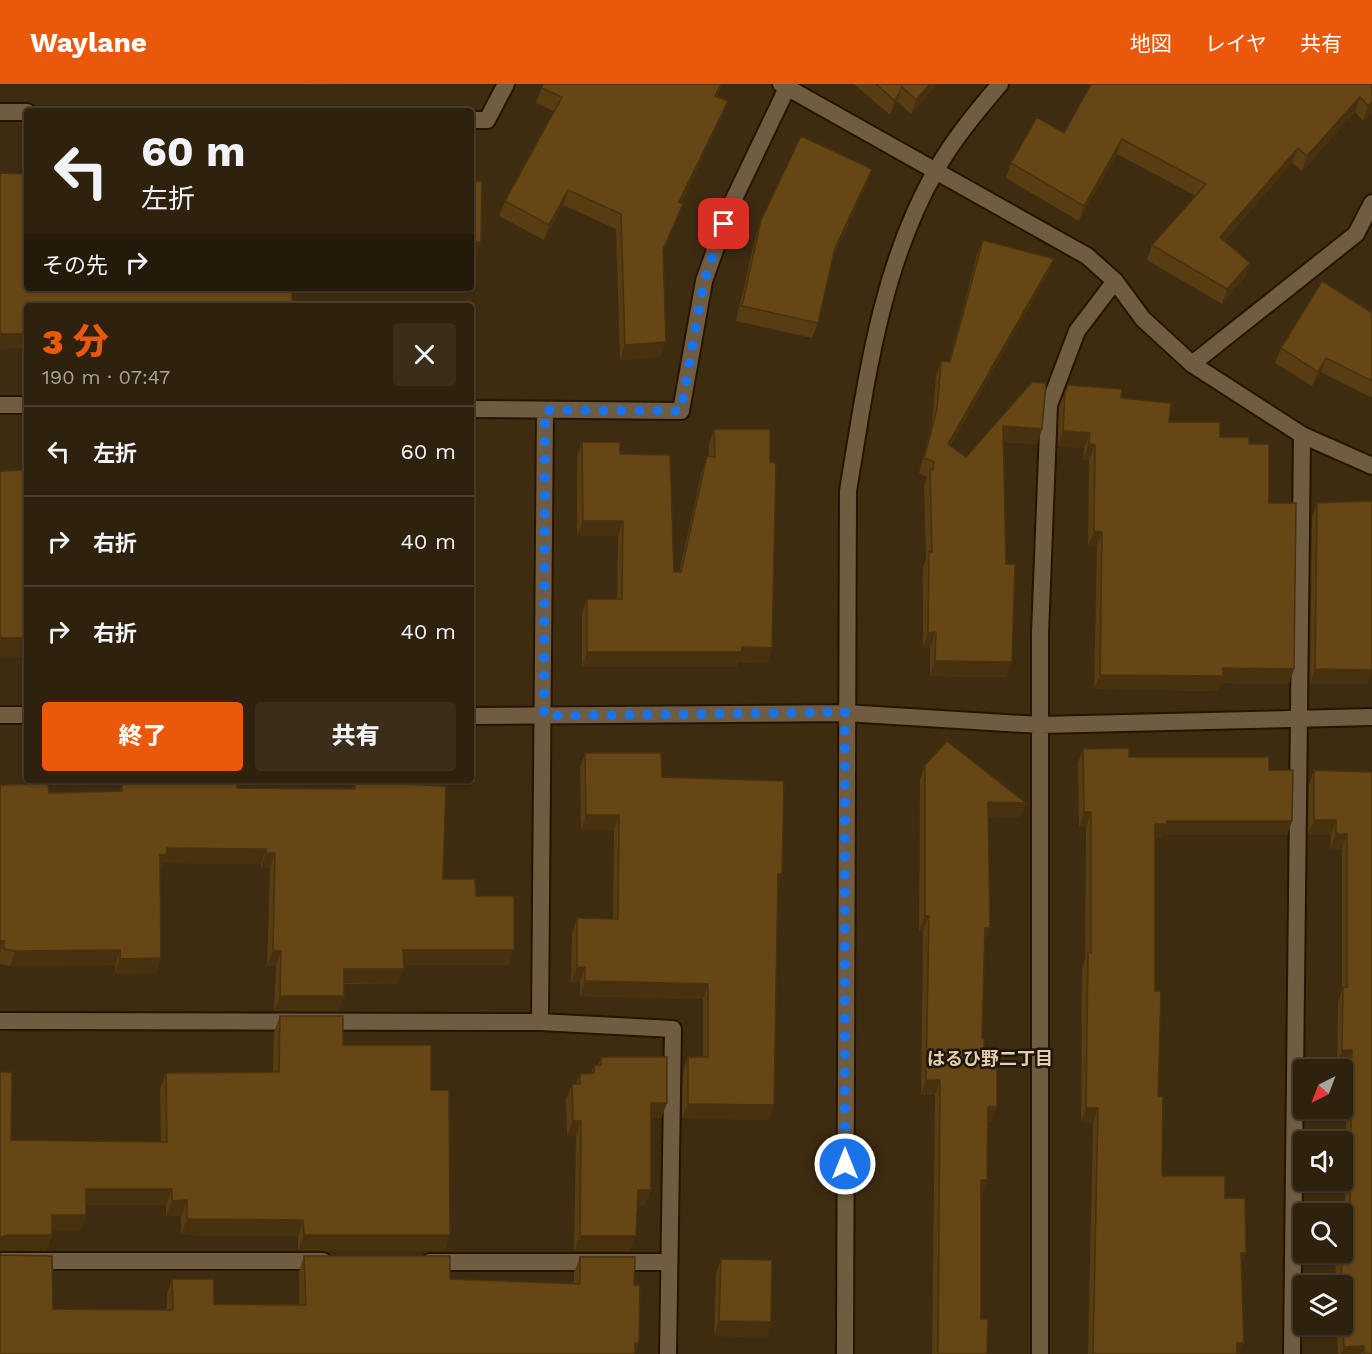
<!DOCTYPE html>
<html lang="ja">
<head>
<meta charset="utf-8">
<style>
  :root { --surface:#2e210d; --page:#3a2e1b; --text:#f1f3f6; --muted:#a7a39d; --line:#493e2e; --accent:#ea580c }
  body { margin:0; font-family:"Work Sans","Noto Sans JP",sans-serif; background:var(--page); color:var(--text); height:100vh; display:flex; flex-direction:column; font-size:22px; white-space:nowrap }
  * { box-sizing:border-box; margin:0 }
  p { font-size:20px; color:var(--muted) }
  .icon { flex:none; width:33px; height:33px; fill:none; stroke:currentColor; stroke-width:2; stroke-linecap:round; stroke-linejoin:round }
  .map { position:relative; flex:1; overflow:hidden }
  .sheet { position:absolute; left:24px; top:219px; width:450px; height:480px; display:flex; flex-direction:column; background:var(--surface); border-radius:6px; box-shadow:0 2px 4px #0004,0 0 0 2px var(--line) }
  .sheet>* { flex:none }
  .top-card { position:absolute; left:24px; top:24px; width:450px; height:183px; border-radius:6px; box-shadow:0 2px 4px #0004,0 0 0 2px var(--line); background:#2e210d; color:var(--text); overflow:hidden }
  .needle { width:39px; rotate:222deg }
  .tools { position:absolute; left:1293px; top:975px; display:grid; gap:12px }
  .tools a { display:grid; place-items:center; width:60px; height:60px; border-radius:6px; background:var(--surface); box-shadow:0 2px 4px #0004,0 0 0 2px var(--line); font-size:30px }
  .pin { position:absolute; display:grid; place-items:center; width:51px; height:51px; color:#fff; margin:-26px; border-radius:12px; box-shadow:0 3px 9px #0006 }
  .me { position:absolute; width:66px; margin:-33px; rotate:0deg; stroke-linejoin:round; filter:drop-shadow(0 0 4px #0008) }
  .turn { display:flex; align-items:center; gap:21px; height:126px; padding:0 18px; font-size:27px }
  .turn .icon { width:78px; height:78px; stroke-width:2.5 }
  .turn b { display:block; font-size:42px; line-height:51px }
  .then { display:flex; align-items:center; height:57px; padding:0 18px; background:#0003; gap:12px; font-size:22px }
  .round { display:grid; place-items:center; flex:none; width:63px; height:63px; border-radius:6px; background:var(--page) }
  .summary { display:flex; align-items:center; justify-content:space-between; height:102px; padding:0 18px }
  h1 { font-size:36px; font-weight:800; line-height:45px; color:var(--accent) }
  .button { display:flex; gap:12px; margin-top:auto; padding:12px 18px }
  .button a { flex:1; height:69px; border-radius:6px; background:var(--accent); color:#fff; font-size:24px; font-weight:800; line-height:69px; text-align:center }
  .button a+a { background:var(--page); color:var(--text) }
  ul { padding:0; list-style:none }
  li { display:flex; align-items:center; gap:18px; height:90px; padding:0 18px; border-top:2px solid var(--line) }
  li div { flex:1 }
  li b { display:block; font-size:22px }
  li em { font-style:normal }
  header { display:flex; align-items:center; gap:36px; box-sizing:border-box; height:84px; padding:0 30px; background:var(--accent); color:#fff }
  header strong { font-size:28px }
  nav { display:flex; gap:33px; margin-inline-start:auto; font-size:21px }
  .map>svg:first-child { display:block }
</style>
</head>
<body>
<header>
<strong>Waylane</strong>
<nav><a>地図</a><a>レイヤ</a><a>共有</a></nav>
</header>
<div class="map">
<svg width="1372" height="1270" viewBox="0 0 1372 1270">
  <rect width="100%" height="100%" fill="#3e2c11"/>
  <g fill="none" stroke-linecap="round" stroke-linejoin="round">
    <defs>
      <path id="minor" d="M781 0 1087 172 1115 197 1143 235 1192 280 1302 351 1372 382
        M0 28H27
        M471 36H487L506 0
        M1192 280 1356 150 1372 119
        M0 321H27
        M471 325 681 327 704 197 731 121 789 0
        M845 629 1040 641 1372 633
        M0 937 540 938 673 945 668 1270
        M540 938 545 326
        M0 1177H323
        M430 1178H669
        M1040 1270V549L1049 321 1077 247 1115 197
        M1292 1270 1302 351"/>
      <path id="tertiary" d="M0 631H27
        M471 632 845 629
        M845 1270 848 407C866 299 880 185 935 88 952 57 977 27 1000 0"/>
    </defs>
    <!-- minor casing -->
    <use href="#minor" stroke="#251400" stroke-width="20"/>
    <!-- tertiary casing -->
    <use href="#tertiary" stroke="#251400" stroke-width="20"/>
    <!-- minor -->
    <use href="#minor" stroke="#705c40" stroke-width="16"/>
    <!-- tertiary -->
    <use href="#tertiary" stroke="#705c40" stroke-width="16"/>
  </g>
  <!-- wall -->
  <path fill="#583c12" d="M543 0H722L717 12 728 17 722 32 681 119 677 135 663 168 660 273 620 276 616 145 563 121 544 156 499 132 505 117 554 27 536 19Z
    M854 0H937L911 30 897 17 890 31Z
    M1372 0V28L1363 37 1355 28 1302 87 1292 79 1224 157 1250 179 1244 194 1222 220 1147 176 1152 161 1196 112 1117 70 1079 137 1006 94 1011 79 1064 49Z
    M867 100 834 171 818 239 812 254 736 237 756 151 761 136Z
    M983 156 1054 175 1048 190 950 362 966 373 1032 298 1042 345 1037 360 1004 358 1006 480 1012 578 1006 593 930 592V563L923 564V483L926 475 924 401 927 393 919 389 932 340 936 292 941 277 949 278 977 171Z
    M1372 225V314L1321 288 1312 302 1275 279 1281 264 1371 228Z
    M1068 301 1121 314 1169 338 1220 353 1249 360 1269 419 1289 600 1221 599 1218 607 1094 605 1097 463 1088 462 1089 376 1083 375 1084 364 1058 362 1059 323Z
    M714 345 772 564 767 579 738 578 737 583H582V530L587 515H617L618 452H577V373L582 358 620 370 674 488H679L702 387 707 372H709V360Z
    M1372 417V587L1367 600H1310L1312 433 1317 419Z
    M1083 665 1129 673 1269 686 1292 737 1287 751H1163L1162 754H1155V907L1162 1092 1225 1114 1246 1169 1241 1181 1240 1270H1088L1093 1039 1081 1038 1082 883 1085 875 1086 743H1079L1078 679Z
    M585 669 662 693 778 800 769 1036 682 1034 683 988 688 973H703V915L580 912V898L571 899 572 849 577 834 613 835 614 746H581L580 684Z
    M925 681 1020 734 988 733 982 954 984 980 992 1038H987L981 1111V1235L987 1270H932L935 1011H921L923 847H919L920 696Z
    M1314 686 1372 688V1270H1338L1337 1240H1342V1202H1336L1335 1168H1342V1130H1338L1340 1126H1345L1347 981 1337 980 1338 918 1342 907V765H1330L1331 751H1308L1309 701Z
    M181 696H237V704L353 705 355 698 443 795 476 812 509 881H403L404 885 398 900H344L338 927H274L276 882H267L270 784H261V780L164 779 161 786H160L156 889 115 890V881L10 882 0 880V701L49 709 120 707 122 700H180Z
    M280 932 343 961 431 1006 450 1151 444 1167H298V1152L181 1151V1132H166V1121H86V1131L80 1147H52V1151L46 1167H0L11 1056 161 1058 160 1005 166 989 273 988 274 948Z
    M601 973 667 1019 661 1034H651V1106L645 1121H637L630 1167H574L576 1052H567L566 1015 572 1000H576L580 990 591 989 594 981H598Z
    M304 1172 450 1195 574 1200V1188L580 1173 634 1201 639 1259 635 1270H0L53 1225 167 1226V1210L172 1195 214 1220H299V1188Z
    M721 1175 771 1238 766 1253 714 1252 716 1190Z"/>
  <!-- shaded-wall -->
  <path fill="#47310f" d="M304 0H366L304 1Z
    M930 0H937L911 30 916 16Z
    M902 3 897 17 890 31 895 17Z
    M1360 13 1355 28 1302 87 1307 72Z
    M728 17 722 32 674 133 679 118Z
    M1372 18V28L1363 37 1368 22Z
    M1122 55 1117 70 1079 137 1084 122Z
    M1298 64 1292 79 1214 168 1220 153Z
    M872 85 867 100 830 179 835 164Z
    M568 106 563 121 544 156 549 141Z
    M683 120 677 135 657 181 663 166Z
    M471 158H481L476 173H471Z
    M1054 175 1048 190 942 375 948 360Z
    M1250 179 1244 194 1222 220 1227 205Z
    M0 250H27V264L0 265Z
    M666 258 660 273 620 276 625 261Z
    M1326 274 1321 288 1312 302 1318 288Z
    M1003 342 1042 345 1037 360 998 357Z
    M1063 347 1090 349 1084 364 1058 362Z
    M1089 360 1095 361 1089 376 1083 375Z
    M583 437H623L618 452H577Z
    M1094 447 1102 448 1097 463 1088 462Z
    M936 548 930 563 923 564 928 549Z
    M27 553V564L24 573H0V554Z
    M742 563 772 564 767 579 738 578 737 583H582L587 568Z
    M935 577 1012 578 1006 593 930 592Z
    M1223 584 1294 585 1289 600 1221 599 1218 607 1094 605 1100 591Z
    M1315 585 1372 586V587L1367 600H1310Z
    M988 718 1026 719 1020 734 983 733Z
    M1084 728H1091L1086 743H1079Z
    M586 731H619L614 746H581Z
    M1314 736H1336L1331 751H1308Z
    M1167 737H1292L1287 751H1163L1162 754 1149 755 1155 740Z
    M1336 750H1347L1342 765H1330Z
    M167 764 266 765 261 780 164 779 161 786H155L160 771Z
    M266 769H275L270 784H261Z
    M778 790H782L776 805Z
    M925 832H929L923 847H919Z
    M985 844H990L985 859Z
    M0 857H4L0 869Z
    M120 866 115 881 10 882 15 867Z
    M403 866H514L509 881H398Z
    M273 867H281L276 882H267Z
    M161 874 156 889 115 890 120 875Z
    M585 883 580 898 571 899 577 884Z
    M344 885H404L398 900 339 899Z
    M585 897 708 900 703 915 580 912Z
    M280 912H344L338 927H274Z
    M1342 966H1352L1347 981 1337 980Z
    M926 996H940L935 1011H921Z
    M651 1019H667L661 1034H645Z
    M688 1020 774 1021 769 1036 682 1034Z
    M988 1023H997L992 1038H982Z
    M1086 1024H1098L1093 1039 1081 1038Z
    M573 1037H581L576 1052H567Z
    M981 1096H987L982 1111Z
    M86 1105H172L166 1121H81Z
    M638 1106H651L645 1121H633Z
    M187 1116 181 1132H166L172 1117Z
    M52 1131H86L80 1147H46Z
    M187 1135 303 1136 298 1152 181 1151Z
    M6 1151H52L46 1167H0V1154Z
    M304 1151H450L444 1167H298Z
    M580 1152H636L630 1167H574Z
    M1241 1169H1246L1241 1183Z
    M719 1237 771 1238 766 1253 714 1252Z
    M635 1259H639L635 1270H631Z
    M1237 1259H1244L1240 1270H1233Z
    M1364 1262 1361 1270H1341L1344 1263Z"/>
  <!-- building -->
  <path fill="#664615" stroke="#47310f" stroke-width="1.5" d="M543 0H721L715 12 728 17 679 118 683 120 663 166 666 258 625 261 621 130 568 106 549 141 505 117 562 13 542 4Z
    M876 0H930L916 16 902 3 895 17Z
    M1091 0H1372V18L1368 22 1360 13 1307 72 1298 64 1220 153 1250 179 1227 205 1152 161 1206 100 1122 55 1084 122 1011 79 1037 33 1064 49Z
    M801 52 872 85 835 164 818 239 742 222 761 136Z
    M0 89 27 90V204H292V222H27V250H0Z
    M471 97H482L481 158H471Z
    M983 156 1054 175 948 360 966 373 1032 298 1046 299 1042 345 1003 342 1006 480H1015L1012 578 935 577 936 548 928 549 929 468H932L930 386H933L934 378 924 374 937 325 941 277 950 278Z
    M1322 197 1371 228 1372 225V297L1326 274 1318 288 1281 264Z
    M1068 301 1122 305 1121 314 1171 319 1169 338H1220V353H1249V360H1269V419H1296L1294 585 1223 584V592L1100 591 1102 448 1094 447 1095 361 1089 360 1090 349 1063 347 1065 308Z
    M714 345H770V378L776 379 772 564 742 563V568H587V515H622L623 437H583L582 358H620V370L670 371 674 488H681L707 372 715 373Z
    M24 378H27V554H0V387L24 386Z
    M1372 417V586L1315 585 1317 419Z
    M947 657 1026 719 988 718 990 844H985L982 954H984V980H997V1023H988L987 1096H981V1235H988L987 1270H938L940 996H926L929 832H925V681Z
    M1129 664V673H1269V686H1293L1292 737H1167V740H1155V907H1161L1158 1012H1163L1162 1092H1225V1114H1245L1246 1169H1241L1244 1259H1237V1270H1093L1098 1024H1086L1088 869H1091V728H1084L1083 665Z
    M585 669H661L662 693 784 697 782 790H778L774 1021 688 1020V973H708V900L585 897V883L577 884V834L618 835 619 731H586Z
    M1314 686 1372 688V1270H1364V1262L1344 1263 1342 1202 1341 1168H1342V1130H1340V1126H1350L1352 966H1342L1343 903H1347V750H1336V736H1314Z
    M182 696H237V704L355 705V698L446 702 443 795H475L476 812H514V866H403L404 885H344V912H280L281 867H273L275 769H266V765L167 764V771H160L161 874 120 875V866L15 867 4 865V857H0V701L48 700 49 709 122 707V700H182Z
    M280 932H343V961H431V1006H449L450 1151H304L303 1136 187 1135V1116L172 1117V1105H86V1131H52V1151H6L0 1154V988H12L11 1056 167 1058 166 989 279 988Z
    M601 973H667V1019H651V1106H638L636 1152H580L581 1037H573L572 1000H580V990L594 989V981H601Z
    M0 1170 1 1171 52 1172 53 1225 173 1226 172 1195H214V1220L306 1221 304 1172H450V1195L580 1200V1173H635L634 1201H640L639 1259H635V1270H0Z
    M721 1175 772 1176 771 1238 719 1237Z"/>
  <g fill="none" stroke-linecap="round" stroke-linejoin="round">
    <!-- route -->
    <path stroke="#1a73e8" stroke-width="10" stroke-dasharray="0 18" d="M724 140 704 197 681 327 545 326 544 632 845 628V1080"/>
  </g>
  <g text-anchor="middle" stroke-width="5" stroke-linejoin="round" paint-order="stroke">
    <!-- neighbourhood labels -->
    <g font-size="18" font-weight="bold" fill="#e4cdae" stroke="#1e160b">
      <text x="990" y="981">はるひ野二丁目</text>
    </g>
  </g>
</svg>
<div class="tools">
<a><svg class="needle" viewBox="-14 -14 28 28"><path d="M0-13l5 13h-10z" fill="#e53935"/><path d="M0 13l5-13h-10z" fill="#a7a39d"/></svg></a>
<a><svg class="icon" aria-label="sound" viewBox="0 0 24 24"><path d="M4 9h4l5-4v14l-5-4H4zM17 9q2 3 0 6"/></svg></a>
<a><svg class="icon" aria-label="search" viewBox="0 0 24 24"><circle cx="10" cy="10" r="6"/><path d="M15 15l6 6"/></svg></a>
<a><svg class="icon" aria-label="layers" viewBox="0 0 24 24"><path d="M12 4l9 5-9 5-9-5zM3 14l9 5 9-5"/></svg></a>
</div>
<div class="pin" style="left:724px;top:140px;background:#d93025"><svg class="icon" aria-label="arrive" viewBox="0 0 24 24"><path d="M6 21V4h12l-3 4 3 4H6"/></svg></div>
<svg class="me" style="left:845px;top:1080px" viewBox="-20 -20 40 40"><circle r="17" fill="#1a73e8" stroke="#fff" stroke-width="3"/><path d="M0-11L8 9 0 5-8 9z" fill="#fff"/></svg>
<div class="top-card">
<div class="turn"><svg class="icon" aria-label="left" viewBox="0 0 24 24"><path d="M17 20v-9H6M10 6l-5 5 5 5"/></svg><div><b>60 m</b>左折</div></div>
<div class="then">その先<svg class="icon" aria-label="right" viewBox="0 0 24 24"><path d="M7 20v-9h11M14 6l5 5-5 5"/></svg></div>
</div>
<section class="sheet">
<div class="summary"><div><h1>3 分</h1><p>190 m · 07:47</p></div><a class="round"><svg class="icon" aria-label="close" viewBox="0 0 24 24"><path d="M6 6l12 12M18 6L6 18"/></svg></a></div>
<ul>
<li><svg class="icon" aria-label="left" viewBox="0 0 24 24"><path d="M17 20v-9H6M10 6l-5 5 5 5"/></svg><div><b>左折</b></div><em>60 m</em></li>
<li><svg class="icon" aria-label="right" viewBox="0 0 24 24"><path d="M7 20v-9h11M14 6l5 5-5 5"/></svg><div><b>右折</b></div><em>40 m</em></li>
<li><svg class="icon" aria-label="right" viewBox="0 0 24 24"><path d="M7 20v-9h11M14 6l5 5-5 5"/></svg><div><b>右折</b></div><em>40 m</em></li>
</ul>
<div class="button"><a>終了</a><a>共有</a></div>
</section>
</div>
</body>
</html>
